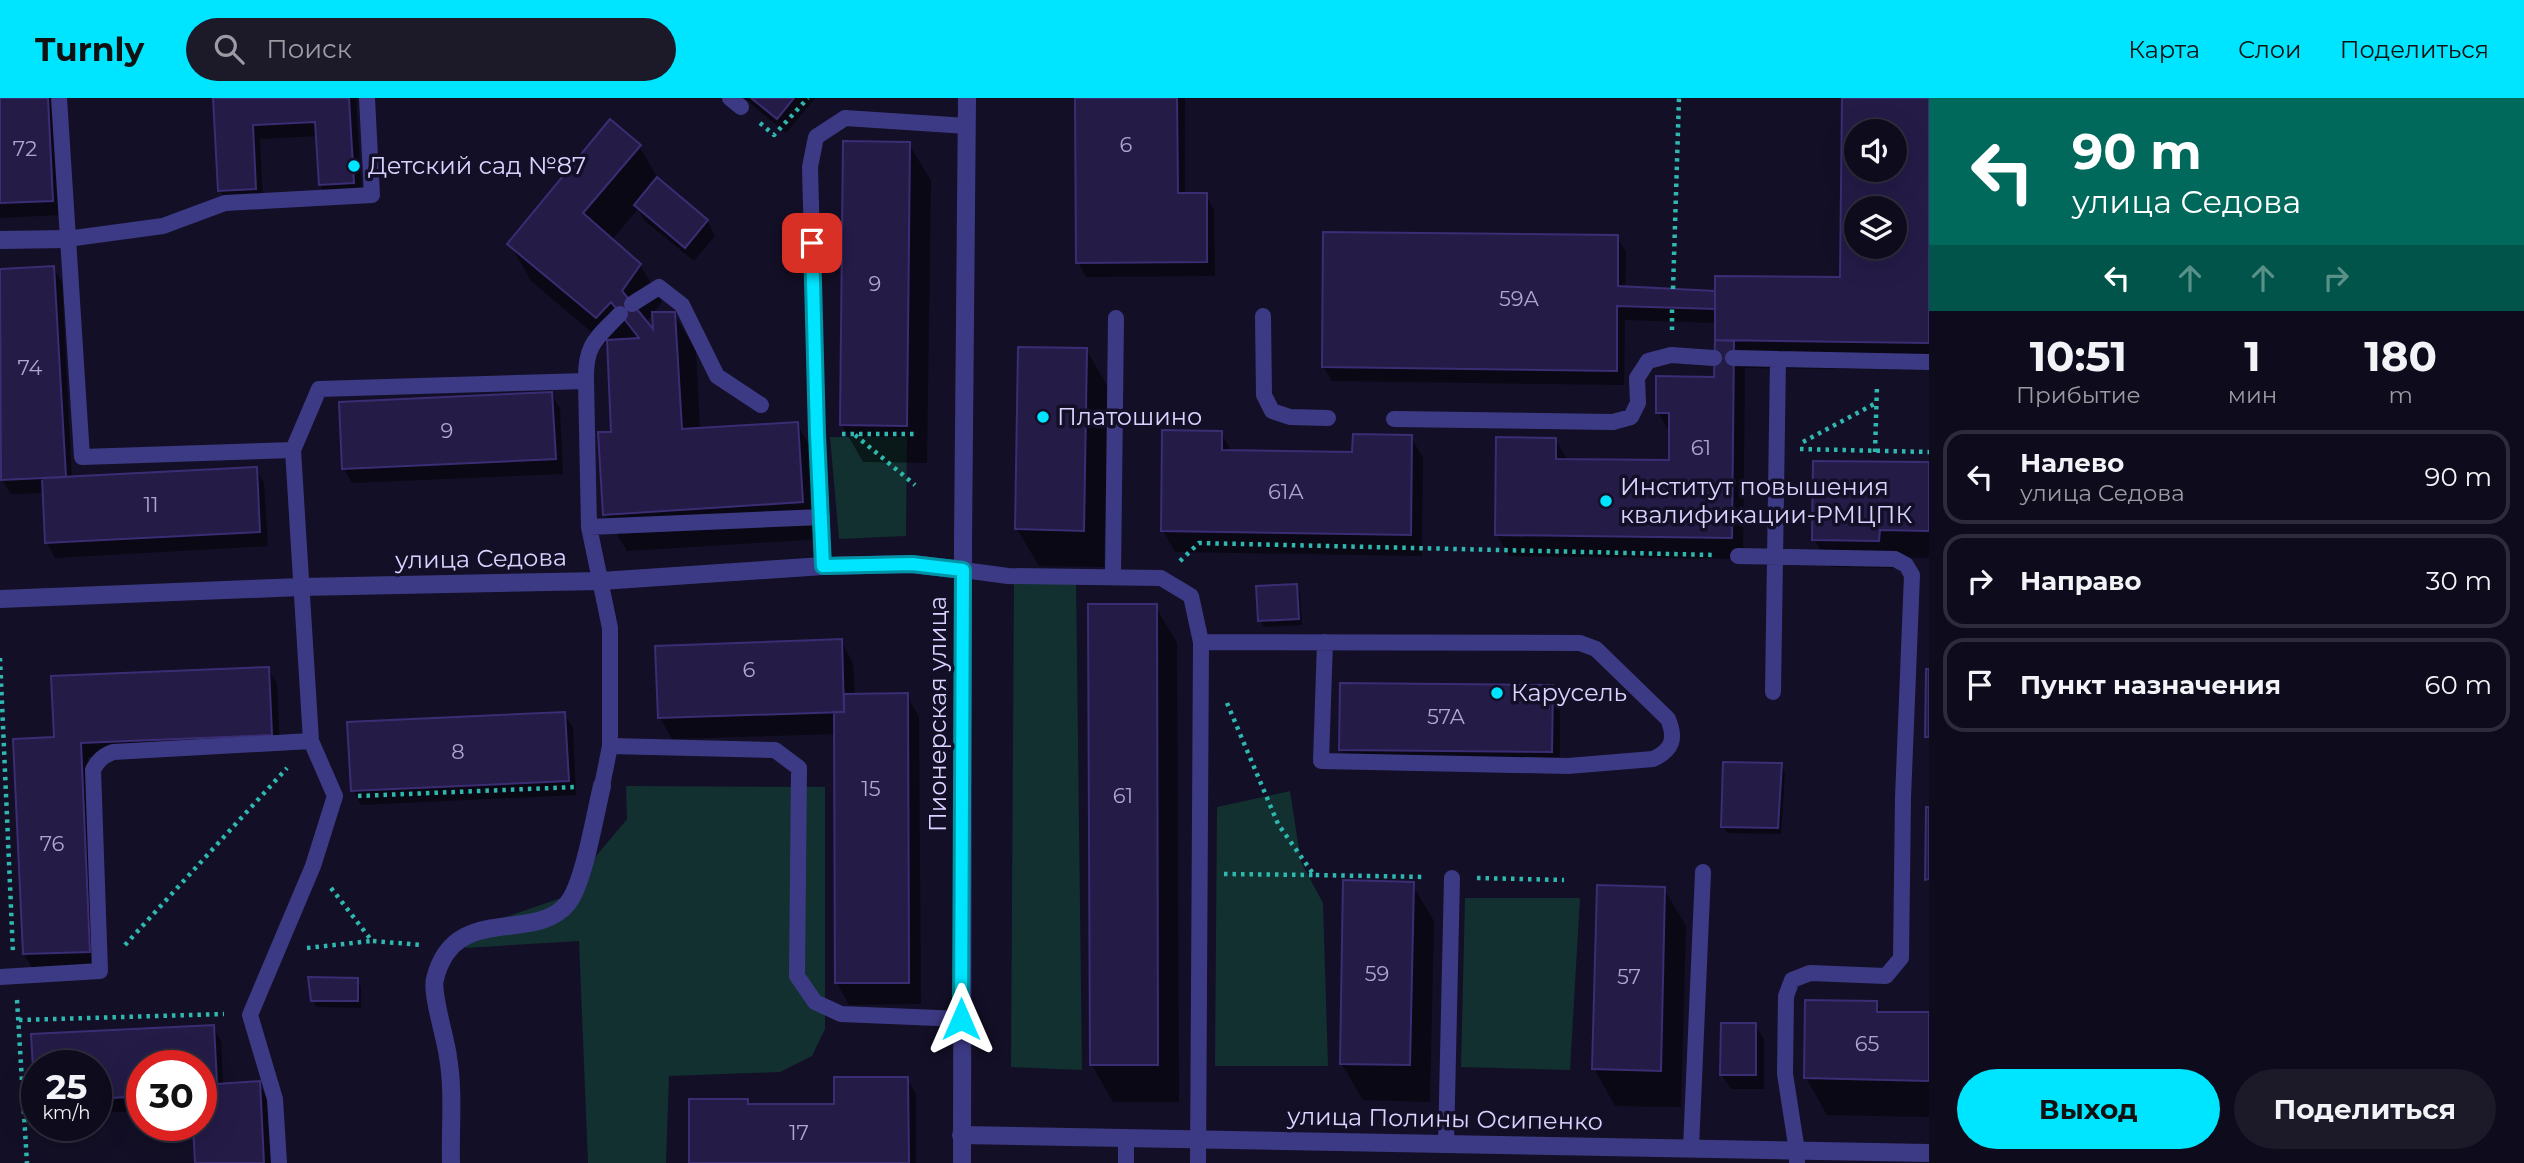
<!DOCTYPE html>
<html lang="ru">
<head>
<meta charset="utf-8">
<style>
  :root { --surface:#0e0b1c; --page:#1c1929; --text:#f1f3f6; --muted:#9b9ba3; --line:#2e2b3b; --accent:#00e5ff }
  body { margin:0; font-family:Montserrat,sans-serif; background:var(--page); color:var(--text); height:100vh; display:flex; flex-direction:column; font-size:26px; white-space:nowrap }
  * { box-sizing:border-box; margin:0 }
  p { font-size:23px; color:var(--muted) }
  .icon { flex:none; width:38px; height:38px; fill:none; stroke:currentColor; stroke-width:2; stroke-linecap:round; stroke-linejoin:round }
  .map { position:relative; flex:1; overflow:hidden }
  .drawer { display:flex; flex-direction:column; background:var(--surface); width:595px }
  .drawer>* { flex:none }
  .hud { background:#00695c; color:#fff; overflow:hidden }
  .tools { position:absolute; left:1844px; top:21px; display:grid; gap:14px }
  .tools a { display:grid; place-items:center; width:63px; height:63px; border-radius:50%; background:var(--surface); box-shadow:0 7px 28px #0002,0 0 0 2px var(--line); font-size:35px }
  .speed { position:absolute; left:21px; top:952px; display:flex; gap:14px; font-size:35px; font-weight:700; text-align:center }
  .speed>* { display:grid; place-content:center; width:91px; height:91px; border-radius:50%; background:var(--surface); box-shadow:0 7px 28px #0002,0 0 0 2px var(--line); line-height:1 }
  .speed small { font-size:18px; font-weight:400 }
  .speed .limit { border:10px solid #d22; background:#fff; color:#111 }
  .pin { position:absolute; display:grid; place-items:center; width:60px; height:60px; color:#fff; margin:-30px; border-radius:14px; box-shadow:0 4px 10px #0006 }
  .me { position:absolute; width:77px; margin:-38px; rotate:0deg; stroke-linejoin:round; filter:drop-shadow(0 0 5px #0008) }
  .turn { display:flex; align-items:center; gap:24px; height:147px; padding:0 28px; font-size:32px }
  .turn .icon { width:91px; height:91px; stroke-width:2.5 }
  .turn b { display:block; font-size:49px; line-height:60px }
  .lanes { display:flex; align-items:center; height:66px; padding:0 28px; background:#0003; justify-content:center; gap:35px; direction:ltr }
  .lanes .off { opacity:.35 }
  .eta { display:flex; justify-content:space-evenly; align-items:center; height:119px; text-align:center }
  .eta b { font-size:42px; font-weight:700; line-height:49px }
  .button { display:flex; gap:14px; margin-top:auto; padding:14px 28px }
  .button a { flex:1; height:80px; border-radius:42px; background:var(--accent); color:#111; font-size:28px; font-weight:700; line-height:80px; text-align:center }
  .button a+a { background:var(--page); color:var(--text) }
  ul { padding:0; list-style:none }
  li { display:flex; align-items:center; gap:21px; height:94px; margin:0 14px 10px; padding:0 14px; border:4px solid var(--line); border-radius:21px }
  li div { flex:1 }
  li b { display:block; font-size:26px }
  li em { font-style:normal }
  header { display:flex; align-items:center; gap:42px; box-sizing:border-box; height:98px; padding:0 35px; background:var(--accent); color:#111 }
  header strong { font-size:33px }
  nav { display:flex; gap:38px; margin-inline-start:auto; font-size:24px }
  .search { width:490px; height:63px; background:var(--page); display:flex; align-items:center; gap:18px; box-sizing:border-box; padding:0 24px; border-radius:38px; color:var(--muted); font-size:26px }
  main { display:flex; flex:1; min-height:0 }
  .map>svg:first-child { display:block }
</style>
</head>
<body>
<header>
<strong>Turnly</strong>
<div class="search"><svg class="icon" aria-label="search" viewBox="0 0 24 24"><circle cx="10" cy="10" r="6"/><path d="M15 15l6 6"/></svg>Поиск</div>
<nav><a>Карта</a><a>Слои</a><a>Поделиться</a></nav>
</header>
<main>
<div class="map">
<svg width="1929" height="1065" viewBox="0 0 1929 1065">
  <rect width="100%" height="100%" fill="#130f26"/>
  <!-- green -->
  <path fill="#12302f" d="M830 339H907L906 438 839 441Z
    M1014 478 1076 479 1082 972 1011 969Z
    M626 688 825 689V931L812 958 780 974 669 978 666 1065H588L579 843 465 850 477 829 561 800 627 721Z
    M1290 693 1301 764 1323 805 1328 968H1215L1217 709Z
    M1465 800H1580L1570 972 1461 969Z"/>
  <!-- shadow -->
  <path fill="#0007" fill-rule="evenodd" d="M0 0H54L60 117 0 120Z
    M215 0H356L362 100 329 102 320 87 318 38 260 41 263 105 228 107 220 92Z
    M744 0H815L786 35Z
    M1077 0H1185V97H1206L1214 112 1215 178 1086 179 1078 164Z
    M1843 0H1929V272L1745 270 1743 461 1509 458 1497 437 1555 341 1568 363 1671 364V337L1658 314 1716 281 1717 225 1625 222 1624 287 1332 283 1323 268 1617 139 1626 154 1625 190 1717 195 1842 181ZM1857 33H1895V72H1857ZM1857 110H1895V149H1857Z
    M909 46 931 83 927 365 863 364 842 327Z
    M639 48 660 84 707 123 715 138 694 163 644 122 638 111 612 142 640 167 662 204 646 225 655 236 674 216 696 253 700 332 797 326 818 363 823 441 627 453 605 416 613 335 609 249 531 183 510 146Z
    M53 170 62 184 72 380 256 371 264 385 268 448 55 460 47 445 44 395 11 396 2 382 0 337V172Z
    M1086 251 1108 289 1104 469 1039 468 1017 431Z
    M551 296 560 310 563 376 352 385 344 371Z
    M1221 335 1232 354 1354 356 1411 339 1423 360 1422 458 1175 454 1163 433Z
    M1929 366V460L1895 459 1894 470 1830 469 1814 441Z
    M1296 487 1300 494 1302 527 1264 529 1260 522Z
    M1155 508 1177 545 1179 1004H1113L1092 967Z
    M841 543 853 565 855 597H907L919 619 921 906 849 907 837 885 836 636 672 641 660 620Z
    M268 571 277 585 280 651 88 659 97 868 33 871 24 856 15 642 55 641Z
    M1552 589 1560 603V668L1350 666 1341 651Z
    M564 616 573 630 576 697 361 707 353 692Z
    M1781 667 1785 674 1781 736 1727 735 1723 728Z
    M1412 786 1434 823 1430 1004 1363 1002 1341 965Z
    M1664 791 1686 828 1681 1009 1615 1008 1594 970Z
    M357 882 361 889V910L317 909 313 902Z
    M1876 905 1882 915 1929 916V1019L1827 1017 1806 980Z
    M1755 927 1764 941V991H1731L1722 977Z
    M213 929 221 943 223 987 259 985 267 1000 271 1065H197L201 1027V968H142V1013L96 1015V968L33 938Z
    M907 981 916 996V1065H691L747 1002 750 1008 836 1007Z"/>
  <!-- building -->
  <path fill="#241b47" stroke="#3b2d73" stroke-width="2" fill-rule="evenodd" d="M0 0H48L53 103 0 105Z
    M213 0H349L354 85 319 87 315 24 253 27 256 91 218 93Z
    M751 0H794L777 21Z
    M1075 0H1177L1178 95H1207V164L1076 165Z
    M1842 0H1929V245L1715 242V178L1840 179ZM1857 33H1895V72H1857ZM1857 110H1895V149H1857Z
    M610 21 641 47 583 115 641 166 622 193 653 231 652 214H675L682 331 798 324 803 404 603 417 598 334H611L607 242 639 240 611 204 596 220 507 146Z
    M843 43 910 44 907 328 840 327Z
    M657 79 708 122 685 150 634 107Z
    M1323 134 1618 137V188L1715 193V211L1617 208V273L1322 269Z
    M54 168 66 379 1 382 0 171Z
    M1715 242 1734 243 1732 440 1495 437 1496 339 1556 340V361L1669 362V315H1656V278L1714 279Z
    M1018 249 1087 250 1084 433 1015 431Z
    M552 294 556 361 342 371 339 304Z
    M1162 332 1222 333V352L1352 354 1353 336 1412 337 1411 437 1161 433Z
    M1813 363 1929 364V433L1880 432 1879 443 1812 442Z
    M257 369 260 434 45 445 42 380Z
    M1297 486 1299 521 1258 523 1256 488Z
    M1088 506H1157L1158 967H1090Z
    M842 541 844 614 658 620 655 548Z
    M269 569 272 637 81 645 90 854 23 856 13 641 54 639 51 578Z
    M1926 571H1929V639H1925Z
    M1340 585 1553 587 1552 654 1339 652Z
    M908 595 909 885H835L834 614H844V596Z
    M565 614 569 683 351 693 347 624Z
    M1723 664 1782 665 1778 730 1721 729Z
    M1926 709H1929V781L1925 782Z
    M1343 782 1414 784 1410 967 1340 966Z
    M1597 787 1665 789 1661 973 1592 971Z
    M308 879 358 880V903H311Z
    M1805 902 1877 903V914H1929V983L1804 980Z
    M1721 925H1756V977H1720Z
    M214 927 217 986 260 983 264 1065H195L193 1027H201V968H142V998L96 1001V968H37V1004H35L31 936Z
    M834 979H908L909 1065H689V1001H748V1006H834Z"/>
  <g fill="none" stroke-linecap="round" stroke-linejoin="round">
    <!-- path -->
    <path stroke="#2fb8b0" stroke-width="4.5" stroke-dasharray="3.5 5" stroke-linecap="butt" d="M760 25 774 37 808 0
      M1673 191 1679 0
      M1672 232V210
      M842 336H916
      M855 337 915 387
      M1803 344 1876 305
      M1800 351 1929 354
      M1875 354 1877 287
      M1180 463 1199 445 1714 457
      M0 560 13 855
      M1227 605 1278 726 1314 777 1426 779
      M358 698 576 689
      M1224 776 1313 777
      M1477 780 1564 782
      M331 790 372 843 423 847
      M125 847 287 670
      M307 850 371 843
      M17 902 27 1065
      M19 922 224 916"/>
    <!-- lane -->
    <path stroke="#3d3a85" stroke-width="16" d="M59 0 82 359 293 352
      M730 0 741 9
      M67 141 163 128 225 105 372 97 367 0
      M632 206 659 189 682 207 717 278 761 307
      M1263 218 1264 297 1272 313 1290 319 1328 320
      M1733 260 1778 261
      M586 283C585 246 596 241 620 216
      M1394 321 1613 324 1631 319 1638 305 1637 280 1648 263 1671 257 1714 260
      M589 429 822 419
      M1738 458 1895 461 1906 467 1912 477 1903 700 1901 860 1886 878 1810 875 1792 882 1786 898 1785 976 1797 1053V1065
      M823 468 817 336 810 69 816 39 845 20 967 28
      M963 472 1008 478 1161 480 1191 498 1201 544 1198 1065
      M1113 478 1116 220
      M1201 544 1580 545 1596 551 1668 621C1676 640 1673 652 1653 661L1568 668 1321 663 1325 544
      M1773 594 1778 261 1929 264
      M610 648 775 652 799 670 797 878 815 904 841 916 961 921
      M0 879 100 873 93 672C98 662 103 658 113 654L311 643
      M1126 1041V1065
      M1446 1046 1452 780
      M1691 1050 1703 774
      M279 1065 275 1001 250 917 313 768 335 698 311 643 293 352 319 291 586 283 589 429 610 530V648L602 688"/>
    <!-- street -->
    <path stroke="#3d3a85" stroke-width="18" d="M0 142 67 141
      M0 501 301 489 601 483 823 468 912 466 963 472
      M961 1037 1929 1055
      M451 1065C450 1030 454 993 448 959 446 941 431 895 435 881 454 803 535 847 568 805 584 785 595 716 602 688
      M962 1065 963 443 967 0"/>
  </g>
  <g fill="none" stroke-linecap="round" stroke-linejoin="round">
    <defs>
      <path id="route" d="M812 145 817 336 823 468 912 466 963 472 961 921"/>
    </defs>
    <!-- route casing -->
    <use href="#route" stroke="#0095a6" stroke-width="18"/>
    <!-- route -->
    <use href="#route" stroke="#00e5ff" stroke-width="12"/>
  </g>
  <!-- markers -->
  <g fill="#00e5ff" stroke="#130f26" stroke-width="2.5">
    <circle cx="354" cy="68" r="7"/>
    <circle cx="1043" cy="319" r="7"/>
    <circle cx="1606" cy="403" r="7"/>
    <circle cx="1497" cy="595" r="7"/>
  </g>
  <g text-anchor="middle" stroke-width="7" stroke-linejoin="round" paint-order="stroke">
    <!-- number labels -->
    <g font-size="21" fill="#aca6d1">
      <text x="1126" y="54">6</text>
      <text x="25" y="58">72</text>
      <text x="875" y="193">9</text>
      <text x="1519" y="208">59А</text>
      <text x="30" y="277">74</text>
      <text x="447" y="340">9</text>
      <text x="1701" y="357">61</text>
      <text x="1286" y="401">61А</text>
      <text x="151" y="414">11</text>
      <text x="749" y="579">6</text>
      <text x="1446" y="626">57А</text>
      <text x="458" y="661">8</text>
      <text x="871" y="698">15</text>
      <text x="1123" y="705">61</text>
      <text x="52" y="753">76</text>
      <text x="1377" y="883">59</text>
      <text x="1629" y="886">57</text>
      <text x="1867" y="953">65</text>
      <text x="799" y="1042">17</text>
    </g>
    <!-- poi labels -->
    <g font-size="24" fill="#d9d4ff" stroke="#130f26" text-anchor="start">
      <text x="368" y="76">Детский сад №87</text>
      <text x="1057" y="327">Платошино</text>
      <text x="1620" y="397">Институт повышения<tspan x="1620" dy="28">квалификации-РМЦПК</tspan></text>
      <text x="1511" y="603">Карусель</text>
    </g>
    <!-- street labels -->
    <g font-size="24" fill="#d9d4ff" stroke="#130f26">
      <text transform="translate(481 461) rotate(-1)" y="8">улица Седова</text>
      <text transform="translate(938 616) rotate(-90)" y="8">Пионерская улица</text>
      <text transform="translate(1445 1021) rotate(1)" y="8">улица Полины Осипенко</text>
    </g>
  </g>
</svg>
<div class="tools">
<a><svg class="icon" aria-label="sound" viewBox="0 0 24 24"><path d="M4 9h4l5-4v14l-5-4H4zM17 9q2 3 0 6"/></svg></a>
<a><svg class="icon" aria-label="layers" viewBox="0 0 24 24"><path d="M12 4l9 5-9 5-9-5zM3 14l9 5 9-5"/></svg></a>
</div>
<div class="speed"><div>25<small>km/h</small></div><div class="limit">30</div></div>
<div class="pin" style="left:812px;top:145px;background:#d93025"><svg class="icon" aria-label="arrive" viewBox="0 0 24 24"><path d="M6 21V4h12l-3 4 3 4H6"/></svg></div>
<svg class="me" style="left:961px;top:921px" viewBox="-20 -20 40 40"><path d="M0-17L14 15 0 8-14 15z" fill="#00e5ff" stroke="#fff" stroke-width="4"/></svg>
</div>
<section class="drawer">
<div class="hud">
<div class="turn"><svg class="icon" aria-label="left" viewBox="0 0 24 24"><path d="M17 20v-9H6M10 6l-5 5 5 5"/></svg><div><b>90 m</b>улица Седова</div></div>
<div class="lanes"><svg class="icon" aria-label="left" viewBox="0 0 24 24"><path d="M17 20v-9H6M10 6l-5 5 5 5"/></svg><svg class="icon off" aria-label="ahead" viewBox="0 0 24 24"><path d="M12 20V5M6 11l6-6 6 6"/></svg><svg class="icon off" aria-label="ahead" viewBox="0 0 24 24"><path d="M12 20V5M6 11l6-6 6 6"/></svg><svg class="icon off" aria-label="right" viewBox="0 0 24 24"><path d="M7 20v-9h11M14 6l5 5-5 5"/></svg></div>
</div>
<div class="eta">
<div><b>10:51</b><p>Прибытие</p></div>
<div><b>1</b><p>мин</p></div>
<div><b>180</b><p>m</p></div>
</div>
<ul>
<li><svg class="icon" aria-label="left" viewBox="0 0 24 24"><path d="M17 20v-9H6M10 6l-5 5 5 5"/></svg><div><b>Налево</b><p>улица Седова</p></div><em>90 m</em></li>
<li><svg class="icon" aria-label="right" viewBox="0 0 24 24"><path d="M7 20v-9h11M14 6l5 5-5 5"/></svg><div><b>Направо</b></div><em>30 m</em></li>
<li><svg class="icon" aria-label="arrive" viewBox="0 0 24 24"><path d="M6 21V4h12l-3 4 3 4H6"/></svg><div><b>Пункт назначения</b></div><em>60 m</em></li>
</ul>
<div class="button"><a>Выход</a><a>Поделиться</a></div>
</section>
</main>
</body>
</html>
